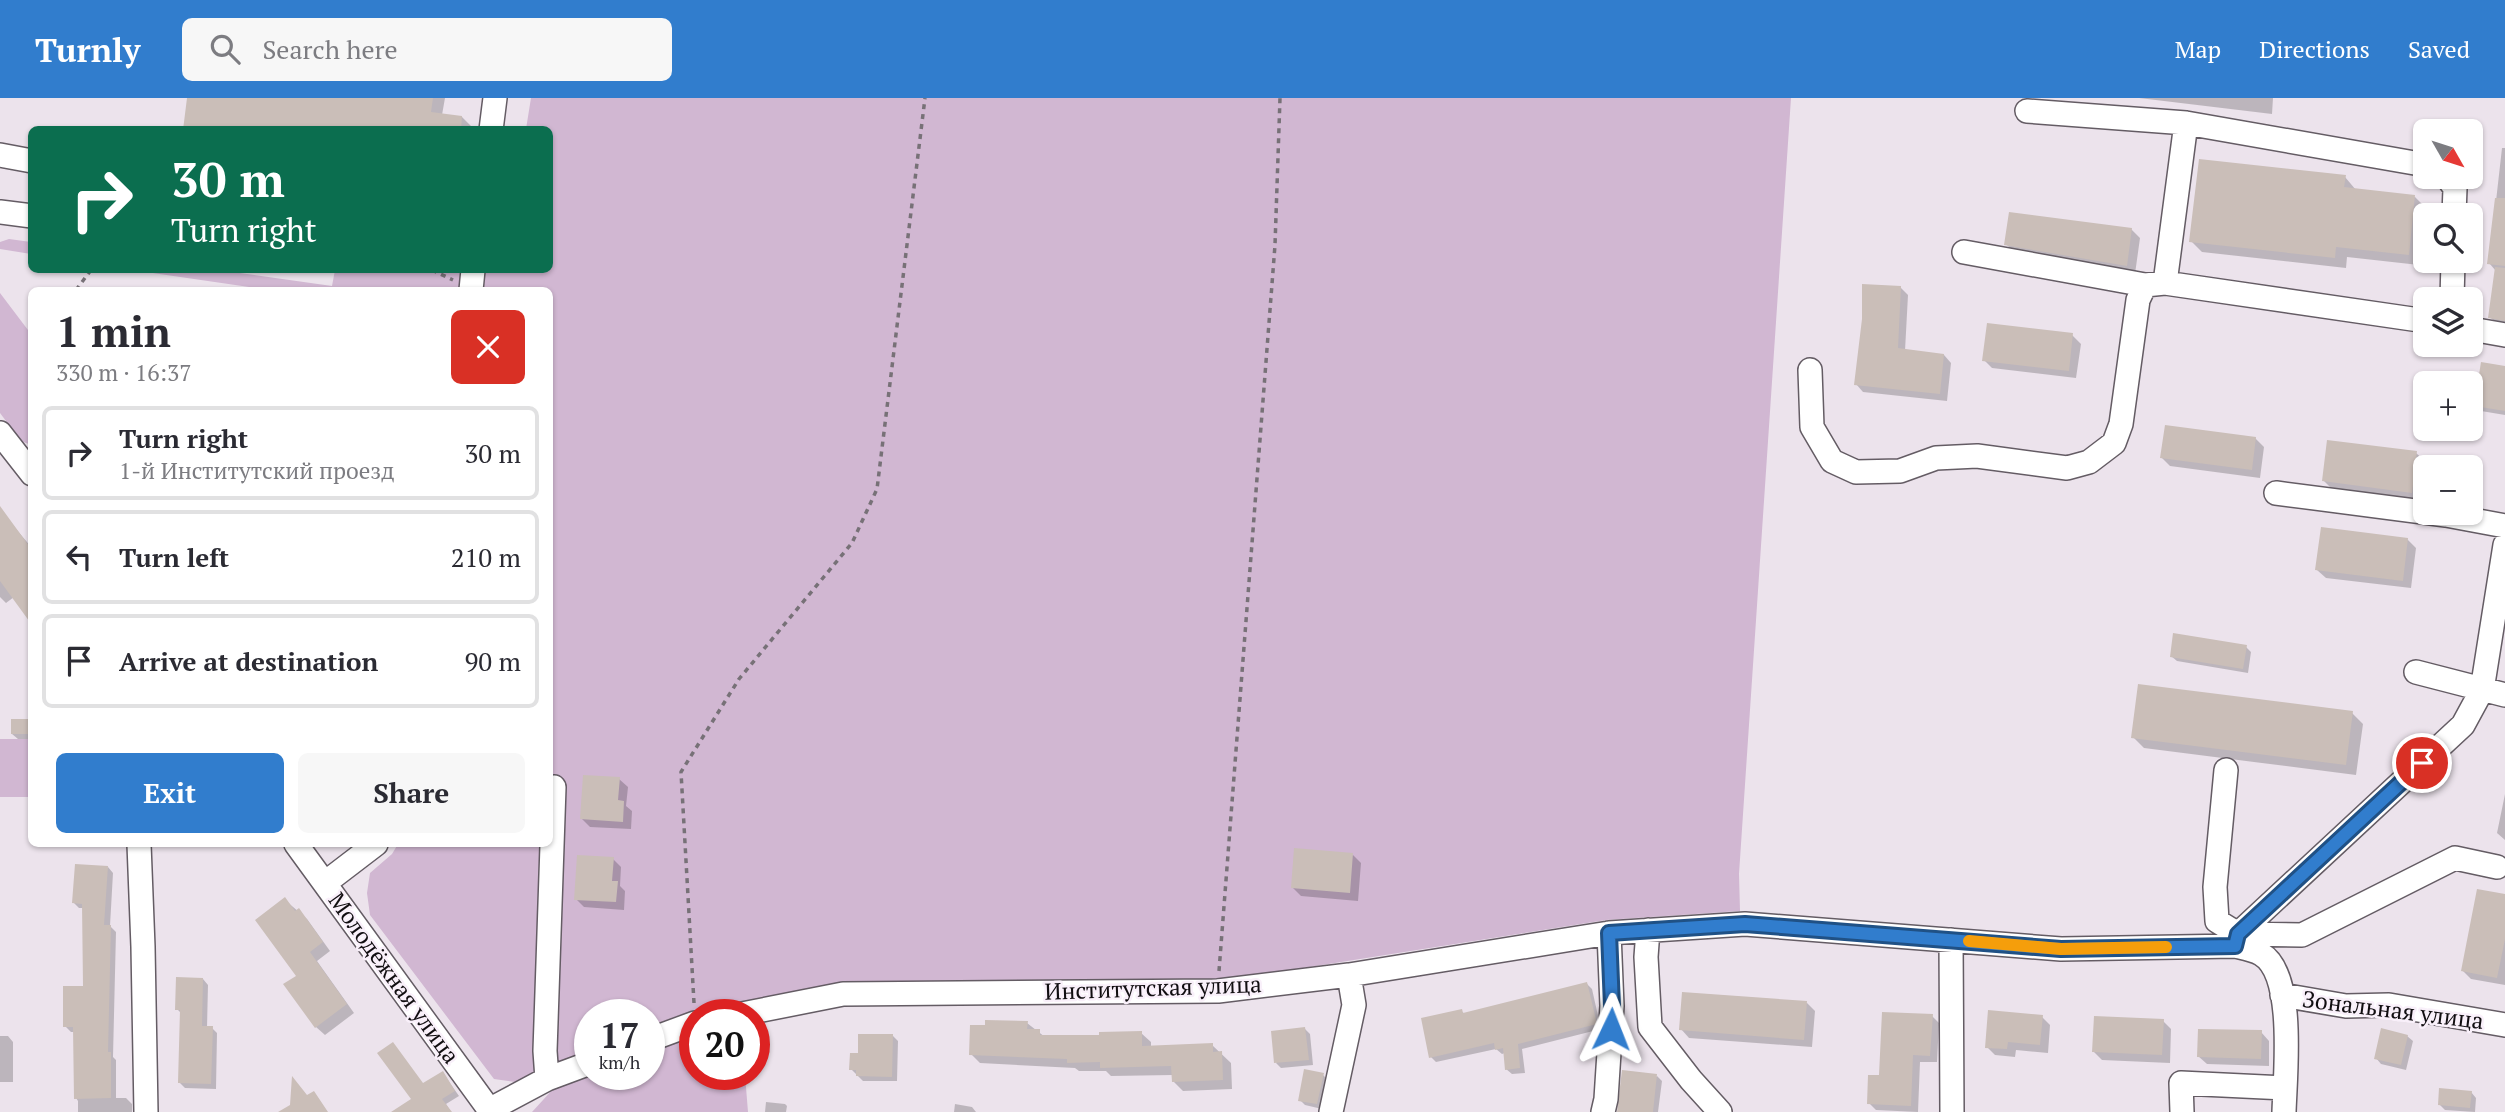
<!DOCTYPE html>
<html lang="en">
<head>
<meta charset="utf-8">
<style>
  :root { --surface:#fff; --page:#f7f7f7; --text:#2b2b33; --muted:#7c7c81; --line:#e1e1e2; --accent:#317dcd }
  body { margin:0; font-family:"PT Serif",serif; background:var(--page); color:var(--text); height:100vh; display:flex; flex-direction:column; font-size:26px; white-space:nowrap }
  * { box-sizing:border-box; margin:0 }
  p { font-size:23px; color:var(--muted) }
  .icon { flex:none; width:38px; height:38px; fill:none; stroke:currentColor; stroke-width:2; stroke-linecap:round; stroke-linejoin:round }
  .map { position:relative; flex:1; overflow:hidden }
  .details { position:absolute; left:28px; top:189px; width:525px; height:560px; display:flex; flex-direction:column; background:var(--surface); border-radius:10px; box-shadow:0 2px 5px #0004 }
  .details>* { flex:none }
  .guide { position:absolute; left:28px; top:28px; width:525px; height:147px; border-radius:10px; box-shadow:0 2px 5px #0004; background:#0b6e4f; color:#fff; overflow:hidden }
  .needle { width:46px; rotate:129deg }
  .controls { position:absolute; left:2413px; top:21px; display:grid; gap:14px }
  .controls a { display:grid; place-items:center; width:70px; height:70px; border-radius:10px; background:var(--surface); box-shadow:0 2px 5px #0004; font-size:35px }
  .speed { position:absolute; left:574px; top:901px; display:flex; gap:14px; font-size:35px; font-weight:700; text-align:center }
  .speed>* { display:grid; place-content:center; width:91px; height:91px; border-radius:50%; background:var(--surface); box-shadow:0 2px 5px #0004; line-height:1 }
  .speed small { font-size:18px; font-weight:400 }
  .speed .limit { border:10px solid #d22; background:#fff; color:#111 }
  .pin { position:absolute; display:grid; place-items:center; width:60px; height:60px; color:#fff; margin:-30px; border:4px solid #fff; border-radius:50%; box-shadow:0 2px 7px #0007 }
  .me { position:absolute; width:77px; margin:-38px; rotate:2deg; stroke-linejoin:round; filter:drop-shadow(0 0 5px #0008) }
  .turn { display:flex; align-items:center; gap:24px; height:147px; padding:0 28px; font-size:32px }
  .turn .icon { width:91px; height:91px; stroke-width:2.5 }
  .turn b { display:block; font-size:49px; line-height:60px }
  .round { display:grid; place-items:center; flex:none; width:74px; height:74px; border-radius:10px; background:var(--page) }
  .overview { display:flex; align-items:center; justify-content:space-between; height:119px; padding:0 28px }
  h1 { font-size:42px; font-weight:700; line-height:52px }
  .button { display:flex; gap:14px; margin-top:auto; padding:14px 28px }
  .button a { flex:1; height:80px; border-radius:10px; background:var(--accent); color:#fff; font-size:28px; font-weight:700; line-height:80px; text-align:center }
  .button a+a { background:var(--page); color:var(--text) }
  ul { padding:0; list-style:none }
  li { display:flex; align-items:center; gap:21px; height:94px; margin:0 14px 10px; padding:0 14px; border:4px solid var(--line); border-radius:10px }
  li div { flex:1 }
  li b { display:block; font-size:26px }
  li em { font-style:normal }
  header { display:flex; align-items:center; gap:42px; box-sizing:border-box; height:98px; padding:0 35px; background:var(--accent); color:#fff }
  header strong { font-size:33px }
  nav { display:flex; gap:38px; margin-inline-start:auto; font-size:24px }
  .search { width:490px; height:63px; background:var(--page); display:flex; align-items:center; gap:18px; box-sizing:border-box; padding:0 24px; border-radius:10px; color:var(--muted); font-size:26px }
  .map>svg:first-child { display:block }
</style>
</head>
<body>
<header>
<strong>Turnly</strong>
<div class="search"><svg class="icon" aria-label="search" viewBox="0 0 24 24"><circle cx="10" cy="10" r="6"/><path d="M15 15l6 6"/></svg>Search here</div>
<nav><a>Map</a><a>Directions</a><a>Saved</a></nav>
</header>
<div class="map">
<svg width="2505" height="1014" viewBox="0 0 2505 1014">
  <rect width="100%" height="100%" fill="#ece3ec"/>
  <!-- green -->
  <path fill="#d1b7d2" d="M531 0H1791L1739 776 1740 813 1606 822 1202 886 847 885 680 917 649 929V917H590V952L515 984 494 981 370 817 367 795 370 775 392 756 398 746H550V192H482L484 172H550V32L526 31Z
    M9 141 31 144V156L0 151V144Z
    M132 172H218L332 188 335 172H464L462 192H269Z
    M0 195 31 236V347L21 343 0 315Z
    M0 641H31V699H0Z
    M695 934V976L745 977 748 1014H532L554 990 590 976H649V952Z"/>
  <!-- shadow -->
  <path fill="#0003" d="M189 0H445L442 17 462 19 473 30 185 32Z
    M2139 0H2273L2272 16Z
    M2502 50H2505V229L2499 228 2490 219 2496 173 2489 165Z
    M2345 79 2356 92 2415 99 2426 110 2419 167 2347 159 2346 170 2202 154 2191 143Z
    M2131 131 2140 140 2135 176 2015 155 2006 146Z
    M1900 189 1908 197 1905 253 1944 257 1951 265 1947 303 1863 294 1856 286Z
    M2072 237 2081 246 2076 280 1992 270 1984 262Z
    M2505 270V317L2481 313 2476 308Z
    M2255 340 2264 349 2260 380 2170 368 2162 360Z
    M2416 355 2425 363 2419 402 2332 391 2324 383Z
    M6 419 32 450V524L14 499 6 505 0 499V423Z
    M2407 441 2416 450 2411 490 2326 480 2317 472Z
    M2246 549 2251 554 2248 575 2177 563 2171 558Z
    M2352 615 2363 626 2356 677 2144 650 2133 639Z
    M32 623V641H18L12 636Z
    M619 681 628 689 626 708 632 713 631 731 590 729 582 721Z
    M2505 696V742L2497 735Z
    M1353 757 1361 765 1358 803 1301 798 1293 790Z
    M613 761 621 769 620 788 625 793 624 812 584 809 576 801Z
    M108 769 113 775 110 828 116 834 113 959 116 962V1000H126L132 1006V1014H78V1003L76 1000 75 934H71L65 928 85 889 84 810H79L73 804Z
    M2505 798V887L2471 881 2463 873Z
    M285 802 307 821 330 853 317 863 354 915 325 937 316 929 298 878Z
    M203 881 208 887 207 930H212L217 935 216 991 185 990 180 985 182 916 177 911Z
    M1587 886 1592 891 1601 931 1522 951 1525 975 1512 976 1506 971 1505 955 1502 956 1496 951 1436 964 1431 959 1461 913 1465 916Z
    M1807 905 1815 913 1812 949 1689 940 1681 931Z
    M1932 918 1939 925 1937 964H1920L1918 1014 1876 1012 1869 1005 1881 979Z
    M2042 919 2050 927 2048 955 2016 952 2015 959 1995 957 1987 949Z
    M2163 923 2171 931 2170 965 2102 962 2094 954Z
    M1027 925 1045 939H1101L1141 935 1151 944V949L1212 947 1231 965 1232 991 1183 993 1173 983V977L1111 978 1106 973H1079L1075 970 980 965 971 956Z
    M1305 931 1310 936 1313 967 1281 970 1276 965Z
    M2261 934 2269 943V968L2207 966 2198 958Z
    M0 938H8L13 944V984H0Z
    M893 938 898 943 897 983H863L851 971 859 957Z
    M2407 938 2413 943 2406 972 2381 966 2376 960Z
    M443 975 459 998 446 1006 451 1014H404L424 987Z
    M1323 977 1328 982 1322 1011 1305 1007 1300 1002Z
    M1657 978 1662 983 1658 1014H1619Z
    M2471 994 2476 1000 2475 1014 2445 1012 2439 1006Z
    M766 1004 785 1006 787 1008 786 1014H765Z
    M955 1006 972 1009 976 1014H954Z"/>
  <!-- building -->
  <path fill="#cabeb8" d="M187 0H433L431 14 462 18 461 32H183Z
    M2199 61 2346 77 2344 89 2415 97 2409 157 2336 149 2335 160 2189 144Z
    M2495 100H2505V168L2487 166Z
    M2009 114 2132 130 2127 168 2004 147Z
    M2495 169 2505 170V223L2488 220Z
    M1862 186 1901 188 1898 250 1944 256 1940 296 1854 287 1862 221Z
    M1987 225 2073 235 2069 273 1982 263Z
    M2481 264 2505 268V313L2474 308Z
    M2165 327 2256 339 2252 372 2160 360Z
    M2327 342 2417 353 2412 395 2322 383Z
    M0 408 32 452V527L0 483Z
    M2321 429 2408 440 2403 483 2315 472Z
    M2173 535 2247 547 2243 571 2170 559Z
    M2138 586 2353 613 2346 667 2131 640Z
    M11 621H32V636H11Z
    M583 677 620 679 618 702 624 703 623 724 580 721Z
    M1294 750 1353 755 1350 795 1291 790Z
    M577 757 614 759 612 783H618L616 804 574 802Z
    M75 766 108 768 104 827H111L108 954H111V1000L74 1001 73 929H63V888H83L82 806 72 805Z
    M2477 791 2505 796V841L2497 880 2461 873Z
    M285 799 295 813 299 810 323 844 310 854 347 906 315 930 283 886 296 878 255 822Z
    M176 879 203 880 202 928H213L211 986 178 985 180 912H175Z
    M1587 884 1597 926 1518 946 1520 970 1505 972 1503 950 1495 952 1494 945 1429 960 1421 920 1462 911 1463 915Z
    M1682 894 1807 903 1804 942 1679 932Z
    M1988 912 2043 917 2040 947 2008 944 2007 951 1985 950Z
    M1882 914 1933 916 1930 958 1913 957 1911 1008 1867 1006 1868 977H1879Z
    M2094 918 2164 921 2162 957 2092 954Z
    M985 922 1028 923 1027 931H1040V937H1099V934L1142 933V948L1213 945V954L1222 953 1223 982 1172 984 1171 968 1100 970V964L1067 965V961L969 957 970 927H985Z
    M1305 929 1309 962 1274 965 1271 933Z
    M2381 930 2408 937 2401 967 2374 961Z
    M2198 931 2262 932 2261 961 2197 959Z
    M858 936H893L892 979 856 978V972H849L850 955H858Z
    M393 944 423 985 443 973 455 993 442 1001 452 1014H391L411 1001 377 955Z
    M1304 971 1324 975 1317 1006 1298 1003Z
    M1622 972 1657 976 1653 1014H1617Z
    M292 978 307 997 314 993 328 1014H278L290 1007Z
    M2439 990 2472 993 2470 1010 2438 1007Z"/>
  <g fill="none" stroke-linecap="round" stroke-linejoin="round">
    <defs>
      <path id="minor" d="M2027 13 2186 25
        M491 32 495 0
        M0 57 32 63
        M2447 79 2455 90 2454 117
        M0 114 32 118
        M1964 154 2145 187 2165 185 2426 223
        M2165 185 2186 25 2426 67
        M471 192 473 172
        M2452 201 2453 163
        M2471 231 2505 237
        M1810 272 1812 329 1832 363 1856 374 1900 373 1936 360 1977 358 2067 370 2089 364 2114 345 2121 326 2138 202 2145 187
        M0 335 32 376
        M2276 395 2446 417 2505 428
        M2416 574 2505 597
        M2226 672 2215 789 2217 823 2238 836 2302 837 2455 760 2497 769
        M139 746 143 849 146 1014
        M296 746 491 1014
        M325 785 376 746
        M1648 832 1646 859 1650 929 1691 982 1720 1014
        M1951 842 1952 1014
        M2235 848 2238 836 2463 627 2482 592 2505 447
        M2282 897 2346 908 2389 907 2505 927
        M737 917 843 896 1218 893 1349 877 1609 835 1745 826 2061 851 2235 848C2243 850 2254 852 2261 856 2296 876 2285 978 2284 1014
        M649 942 695 925
        M547 981 545 953 554 689
        M489 1012 547 981 590 965
        M1331 1014 1354 907 1349 877
        M1603 1014 1606 1001 1612 908 1609 835
        M2182 1014 2181 985 2285 990"/>
    </defs>
    <!-- minor casing -->
    <use href="#minor" stroke="#645c64" stroke-width="26"/>
    <!-- path -->
    <path stroke="#777177" stroke-width="3.5" stroke-dasharray="5 5" stroke-linecap="butt" d="M432 172 453 182
      M76 192 91 172
      M1219 873 1275 147 1280 0
      M694 905 681 674 739 581 852 445 877 391 925 0"/>
    <!-- minor -->
    <use href="#minor" stroke="#fff" stroke-width="23"/>
  </g>
  <g fill="none" stroke-linecap="round" stroke-linejoin="round">
    <defs>
      <path id="route" d="M1611 931 1612 908 1609 835 1745 826 2061 851 2235 848 2238 836 2422 665"/>
    </defs>
    <!-- route casing -->
    <use href="#route" stroke="#205185" stroke-width="18"/>
    <!-- route -->
    <use href="#route" stroke="#317dcd" stroke-width="12"/>
    <!-- slow -->
    <path stroke="#f59e0b" stroke-width="12" d="M1969 843 2061 851 2166 849"/>
  </g>
  <g text-anchor="middle" stroke-width="5" stroke-linejoin="round" paint-order="stroke">
    <!-- street labels -->
    <g font-size="23" fill="#110e11" stroke="#f9f0fa">
      <text transform="translate(394 880) rotate(54)" y="8">Молодёжная улица</text>
      <text transform="translate(1153 890) rotate(-2)" y="8">Институтская улица</text>
      <text transform="translate(2393 912) rotate(7)" y="8">Зональная улица</text>
    </g>
  </g>
</svg>
<div class="controls">
<a><svg class="needle" viewBox="-14 -14 28 28"><path d="M0-13l5 13h-10z" fill="#e53935"/><path d="M0 13l5-13h-10z" fill="#7c7c81"/></svg></a>
<a><svg class="icon" aria-label="search" viewBox="0 0 24 24"><circle cx="10" cy="10" r="6"/><path d="M15 15l6 6"/></svg></a>
<a><svg class="icon" aria-label="layers" viewBox="0 0 24 24"><path d="M12 4l9 5-9 5-9-5zM3 14l9 5 9-5"/></svg></a>
<a>+</a>
<a>−</a>
</div>
<div class="speed"><div>17<small>km/h</small></div><div class="limit">20</div></div>
<div class="pin" style="left:2422px;top:665px;background:#d93025"><svg class="icon" aria-label="arrive" viewBox="0 0 24 24"><path d="M6 21V4h12l-3 4 3 4H6"/></svg></div>
<svg class="me" style="left:1611px;top:931px" viewBox="-20 -20 40 40"><path d="M0-17L14 15 0 8-14 15z" fill="#317dcd" stroke="#fff" stroke-width="4"/></svg>
<div class="guide">
<div class="turn"><svg class="icon" aria-label="right" viewBox="0 0 24 24"><path d="M7 20v-9h11M14 6l5 5-5 5"/></svg><div><b>30 m</b>Turn right</div></div>
</div>
<section class="details">
<div class="overview"><div><h1>1 min</h1><p>330 m · 16:37</p></div><a class="round" style="background:#d93025;color:#fff"><svg class="icon" aria-label="close" viewBox="0 0 24 24"><path d="M6 6l12 12M18 6L6 18"/></svg></a></div>
<ul>
<li><svg class="icon" aria-label="right" viewBox="0 0 24 24"><path d="M7 20v-9h11M14 6l5 5-5 5"/></svg><div><b>Turn right</b><p>1-й Институтский проезд</p></div><em>30 m</em></li>
<li><svg class="icon" aria-label="left" viewBox="0 0 24 24"><path d="M17 20v-9H6M10 6l-5 5 5 5"/></svg><div><b>Turn left</b></div><em>210 m</em></li>
<li><svg class="icon" aria-label="arrive" viewBox="0 0 24 24"><path d="M6 21V4h12l-3 4 3 4H6"/></svg><div><b>Arrive at destination</b></div><em>90 m</em></li>
</ul>
<div class="button"><a>Exit</a><a>Share</a></div>
</section>
</div>
</body>
</html>
